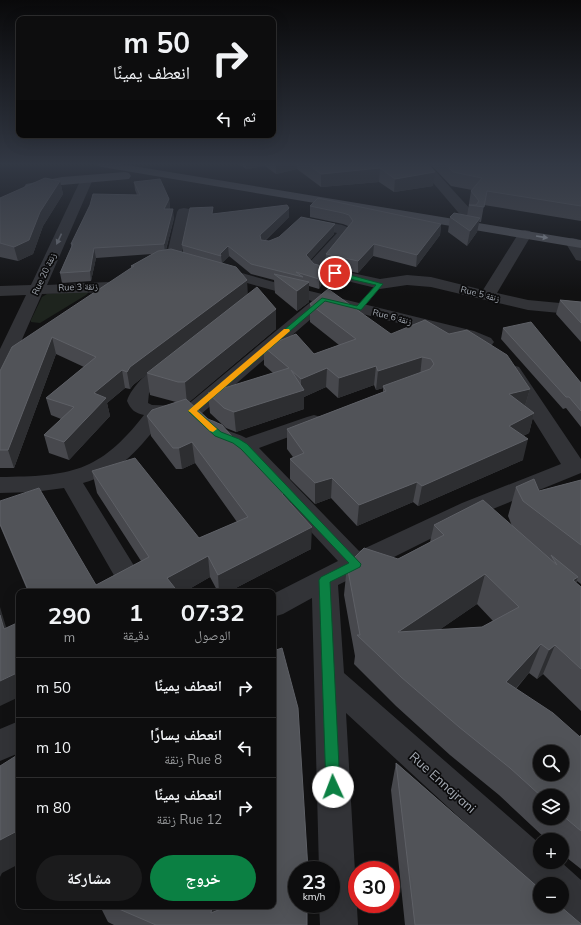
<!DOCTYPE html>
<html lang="ar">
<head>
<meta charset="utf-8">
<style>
  :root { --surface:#0d0d0e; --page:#1b1b1c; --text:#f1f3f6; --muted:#9a9c9e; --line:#2d2d2e; --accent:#0b8043 }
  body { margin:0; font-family:Mulish,"Noto Naskh Arabic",sans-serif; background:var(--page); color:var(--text); direction:rtl; height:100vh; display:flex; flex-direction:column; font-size:15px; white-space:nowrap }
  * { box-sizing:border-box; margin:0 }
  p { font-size:13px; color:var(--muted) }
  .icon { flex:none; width:22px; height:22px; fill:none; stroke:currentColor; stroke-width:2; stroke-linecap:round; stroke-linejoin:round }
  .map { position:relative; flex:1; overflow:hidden; direction:ltr }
  .side { position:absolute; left:16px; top:589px; width:260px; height:320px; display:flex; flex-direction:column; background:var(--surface); border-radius:8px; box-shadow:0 4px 16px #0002,0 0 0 1px var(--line); direction:rtl }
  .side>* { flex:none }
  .top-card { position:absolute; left:16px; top:16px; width:260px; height:122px; border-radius:8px; box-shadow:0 4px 16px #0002,0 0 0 1px var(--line); direction:rtl; background:#0d0d0e; color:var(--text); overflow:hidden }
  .fabs { position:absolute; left:533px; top:745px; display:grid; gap:8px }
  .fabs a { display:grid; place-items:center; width:36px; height:36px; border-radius:50%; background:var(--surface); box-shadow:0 4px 16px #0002,0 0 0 1px var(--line); font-size:20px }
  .speed { position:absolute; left:288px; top:861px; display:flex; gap:8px; font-size:20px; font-weight:700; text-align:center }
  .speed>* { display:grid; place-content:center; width:52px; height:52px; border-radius:50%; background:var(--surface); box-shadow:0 4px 16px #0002,0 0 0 1px var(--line); line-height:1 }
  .speed small { font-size:10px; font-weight:400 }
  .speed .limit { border:6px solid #d22; background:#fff; color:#111 }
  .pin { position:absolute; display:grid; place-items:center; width:34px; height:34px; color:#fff; margin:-17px; border:2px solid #fff; border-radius:50%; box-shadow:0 1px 4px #0007 }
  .me { position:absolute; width:44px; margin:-22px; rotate:358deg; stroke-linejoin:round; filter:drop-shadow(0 0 3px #0008) }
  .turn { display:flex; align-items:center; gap:14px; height:84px; padding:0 20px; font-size:18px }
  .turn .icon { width:52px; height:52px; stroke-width:2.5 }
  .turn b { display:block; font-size:28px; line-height:34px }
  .then { display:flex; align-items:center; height:38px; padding:0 20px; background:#0003; gap:8px; font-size:15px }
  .eta { display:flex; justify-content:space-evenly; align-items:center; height:68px; text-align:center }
  .eta b { font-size:24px; font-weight:700; line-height:28px }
  .primary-button { display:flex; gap:8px; margin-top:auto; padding:8px 20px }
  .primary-button a { flex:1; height:46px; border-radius:24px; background:var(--accent); color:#fff; font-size:16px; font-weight:700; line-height:46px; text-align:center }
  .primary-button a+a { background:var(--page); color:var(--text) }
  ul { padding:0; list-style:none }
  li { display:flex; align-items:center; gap:12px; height:60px; padding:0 20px; border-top:1px solid var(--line) }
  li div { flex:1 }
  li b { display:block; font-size:15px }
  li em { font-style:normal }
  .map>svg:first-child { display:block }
</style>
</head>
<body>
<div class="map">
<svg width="581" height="925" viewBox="0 0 581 925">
  <rect width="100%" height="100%" fill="#111112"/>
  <!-- green -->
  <path fill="#1e241e" d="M87 291 88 293 86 295 40 323 31 322V320L42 297 47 294Z"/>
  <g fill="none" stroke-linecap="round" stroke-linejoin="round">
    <!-- minor -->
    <path fill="#323337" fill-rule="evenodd" d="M417 164H429L473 212 475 215 473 218H463Z
      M87 175 91 176 93 179 47 285 108 282 114 284 116 287 114 290 108 292 42 294 9 369 7 373 0 375V349L26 295 0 296V286L31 285 81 179 83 176Z
      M184 208 189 209 191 212 181 256 277 283 474 331 491 338 494 342 491 346 485 347 479 346 462 339 327 305 200 415 193 417 187 416 163 418C141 447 120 473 83 483L141 577 137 584 128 587 119 584 64 488 34 492 0 493V477C70 476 99 473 144 415 135 413 131 410 127 401 131 387 152 367 165 361 170 359 173 360 178 361L180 365 149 393 148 403 152 405 186 406 312 301 168 261 166 258 177 212 179 209Z
      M305 218 342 225 347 227 351 233 323 266 324 267 380 279 407 275 431 277 483 290 520 231 525 230 530 231 532 234 497 293 528 300 581 305V315L528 310 431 287 407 285 380 289 314 273 307 265 337 233 300 225 298 222 300 219Z
      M572 238 577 239 581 245V261L576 260 565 242 567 239Z
      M512 365 519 367 581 459V473L478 515 338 585 344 673 540 844V862H561L581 880V924L568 918 554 906H562V884H540V892L346 713 358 925H320L319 904H331V870H319L312 598 283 614 273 617V594L338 561 236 451C222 442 210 441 200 426L203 421C216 418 215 422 225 429 231 433 240 434 246 438L307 417 314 415 321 417 324 421 321 425 259 448 359 551 462 503 561 464 503 371 505 367Z
      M19 721V753L0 761V729Z"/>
    <!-- major -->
    <path fill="#4e5056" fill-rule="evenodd" d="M96 164H121L581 240V248L102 167 98 166Z
      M125 172 129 173 131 176 129 179 62 185 30 191 26 190 24 187 26 184 62 177Z"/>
  </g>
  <!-- wall -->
  <path fill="#47484d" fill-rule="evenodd" d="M239 164H428L433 186 394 192 379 182 321 187 297 169 276 174 265 166 246 169Z
    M430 164H581V221L484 205 481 222H479L477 232 467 246 448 232 450 217 467 216 471 191 472 190 451 186Z
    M60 181 63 194 43 226 33 254 18 261 0 257V198Z
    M134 182 169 199 170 208V209L174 218 166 250 183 252 182 245 213 214 289 217 265 241H269L335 224 334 234 310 260 314 264 349 273 348 283 346 286 323 281 319 289 309 286V302L297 311 275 293 274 280 251 274 229 256 222 263 247 280V295L276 329 189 402 291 503 311 549 228 592H218L210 577 184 592H28L0 526V501L96 585 141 561 97 493 92 471 199 538 237 522 195 463 182 469H176L151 436 147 416 176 402 150 395 147 374 133 385 130 389 125 388 107 403 110 416 69 460 49 453 44 435 61 419 51 415 46 398 84 367 56 354 14 468H0V371L131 268V266L152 254 96 258 91 281 62 283 60 273 71 247V244L137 195 135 190Z
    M310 206 441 224 440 235 416 267 373 256 358 273 325 266 326 254 348 226 343 224 310 217Z
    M560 300 581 302V342L556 314Z
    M310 304 391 334 530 389 525 406 534 413 529 433 523 436V460L418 506 413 502 357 526 331 498 315 504 290 479V459L293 457 287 449V429L383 392V388L376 390 374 385 338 398 326 387 304 397V409L236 432 226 428 210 413 208 393 273 373 264 365V347L314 354 339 345 310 322Z
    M503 328 581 383V427L566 408 563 409 501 339Z
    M581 480V584L577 581 576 583 581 587V711L543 674 537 679 529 673 516 689 580 737 581 735V869L562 854V840H547L499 795 450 755 396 706 354 664 355 656 344 595 347 565 398 559 430 542 434 525 512 526 508 516 516 487 539 491ZM477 604 493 621 482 627 439 630ZM540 796H562V818H540Z
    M396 763 581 925H405L391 790Z
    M100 906H218V910L307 925H114L108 922Z"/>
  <!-- shaded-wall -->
  <path fill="#2d2e31" d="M216 164H228L216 165Z
    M246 164H265V166L246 169Z
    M276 164H297V169L276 174Z
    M380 168 379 182 321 187V174Z
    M435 172 433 186 394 192 395 179Z
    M60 181 63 194 43 226 33 254 18 261 14 247 40 212Z
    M169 199 170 208 165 218 164 209Z
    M289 208V217L260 245V235Z
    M173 209 174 218 165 253 164 244Z
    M480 218 477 232 467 246 470 231Z
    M335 224 334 234 306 265V255Z
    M441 224 440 235 416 267 417 255Z
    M374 244 373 256 358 273V261Z
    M228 246 229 256 222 263 221 256 220 254Z
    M94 248 96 258 91 281 90 271Z
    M323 270V281L319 289V279Z
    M349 273 348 283 346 286V276Z
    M247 280 248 296 133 385 130 389 127 372 130 367Z
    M309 282V302L297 311V291Z
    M276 309V329L187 404 185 382Z
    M52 337 56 354 14 468 8 450Z
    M422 357 420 376 383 386V388L376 390 378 371Z
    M376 366 374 385 338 398 339 378Z
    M327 368 326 387 304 397V409L236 432 234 412 301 390V379Z
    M122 370 125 388 107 403 110 416 69 460 64 442 94 393Z
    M530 389 524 409 509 394Z
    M534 413 529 433 504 446 509 426Z
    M528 439 523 460 418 506 422 486Z
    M192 442 195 463 182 469 179 448Z
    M332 478 331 498 315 504V483Z
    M417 482 413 502 357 526 359 505Z
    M291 491V512L282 494Z
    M312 527 311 549 228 592H219L218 575Z
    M208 556 210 577 184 592H169L167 578Z
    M485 574 477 604 393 662 398 632Z
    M578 577 566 607 573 580Z
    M0 607 13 650 4 629 0 615Z
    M541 644 529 673 496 711 506 682Z
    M555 645 543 674 537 679 549 650Z
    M19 672V697L0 706V681Z
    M19 830V864L2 873 0 877V840Z
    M212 906H218L217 925 211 913Z"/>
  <!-- building -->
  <path fill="#515358" stroke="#5e6066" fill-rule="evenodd" d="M308 164H428L435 172 395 179 380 168 321 174Z
    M445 164H581V206L487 191 484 207 469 205H476L479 201 471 191 482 178 453 172Z
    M45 178 60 181 40 212 29 240 14 247 0 243V198Z
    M160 179 169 199 164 209H173L164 244 94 248 90 271 60 273 73 244H71L90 205 93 194 140 195 134 182Z
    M318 198 441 224 417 255 374 244 358 261 326 254 353 221 349 215 343 213 310 206Z
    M287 205 289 208 260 235 261 240 269 241 279 237 301 217 335 224 306 255 314 264 349 273 346 276 323 270 319 279 296 272 303 277 251 264 228 246 220 254 221 256 182 245 190 208 213 207 212 214Z
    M454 213 480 218 470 231 450 217Z
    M171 249 236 267 247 280 130 367 127 372 122 370 94 393 106 398 64 442 44 435 74 407 46 398 96 357 52 337 8 450H0V371L12 347 134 266H131L158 251Z
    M274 274 309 282 297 291Z
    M257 287 276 309 185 382H178L147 373Z
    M328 289 391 334 425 320 449 334 467 330 507 355 530 389 509 394 534 413 509 426 528 439 422 486 417 482 359 505 332 478 315 483 290 459 304 453 287 429 386 391 383 386 430 369 434 364 431 359 422 357 378 371 376 366 339 378 327 368 301 379 291 370 304 390 234 412 224 408 208 393 289 368 264 347 296 334 314 354 356 339 310 304Z
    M560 300 581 302V323Z
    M531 322 581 383V411L569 397H566L503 328Z
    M186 399 208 419 222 425 262 471 268 468 291 491 282 494 312 527 218 575 208 556 167 578 178 592H29L0 524V501L39 488 96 585 149 557 92 471 135 458 199 538 248 517 192 442 179 448H173L147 416 152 410Z
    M534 479 539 491 581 480V545L523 501 516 487Z
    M483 500 557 565 551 555 578 577 573 580 581 587V669L555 645 549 650 541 644 506 682 553 713 580 737 581 735V831L562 815V796H541L510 768 459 727 401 677 357 635H360L347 565 364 548 398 559 444 535 434 525ZM485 574 519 607 482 627 398 632ZM540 752H562V774H540Z
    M0 615 4 629 19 622V672L0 681Z
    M282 648 298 708 308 870H297V904H307V925H156L112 906H212L211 913 228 906H273V651Z
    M19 754V830L0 840V766Z
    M396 763 540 889V906H560L581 924V925H415Z"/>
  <!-- one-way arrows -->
  <defs><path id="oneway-solid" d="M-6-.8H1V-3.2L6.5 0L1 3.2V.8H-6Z"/></defs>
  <use fill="#8e939b" href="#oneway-solid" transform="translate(542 237) rotate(9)"/>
  <use fill="#70747b" href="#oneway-solid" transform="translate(59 239) rotate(115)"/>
  <!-- sky -->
  <linearGradient id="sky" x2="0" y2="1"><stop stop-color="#09090a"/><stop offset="0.56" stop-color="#323844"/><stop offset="1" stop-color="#323844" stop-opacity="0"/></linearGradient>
  <rect width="581" height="293" fill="url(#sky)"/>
  <!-- route -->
  <path fill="#0b8043" stroke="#07532c" d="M335 271 383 284 361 310 325 301 197 411 221 432 239 439 247 444 361 564 360 567 330 582 340 787 338 792 333 794 328 792 326 787 319 580 321 577 349 563 241 449 233 443 215 436 188 411 322 298 357 306 376 285 332 275 331 273Z"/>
  <!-- slow -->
  <path fill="#f59e0b" d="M284 329H289L290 331 197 411 217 429 213 432 210 431 190 412 188 411 190 409Z"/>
  <g text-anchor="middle" stroke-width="3.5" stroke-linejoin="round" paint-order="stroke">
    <!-- far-street labels -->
    <g font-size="9" fill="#a3a9b2" stroke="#0c0c0d">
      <text transform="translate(44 274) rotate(-65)" y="3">Rue 20 زنقة</text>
      <text transform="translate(78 287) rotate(-2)" y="3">Rue 3 زنقة</text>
      <text transform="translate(480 294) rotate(14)" y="3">Rue 5 زنقة</text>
      <text transform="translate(392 317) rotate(14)" y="3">Rue 6 زنقة</text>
    </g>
    <!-- near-street labels -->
    <g font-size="13" fill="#a3a9b2" stroke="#0c0c0d">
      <text transform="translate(443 782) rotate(42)" y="5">Rue Ennajrani</text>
    </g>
  </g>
</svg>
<div class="fabs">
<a><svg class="icon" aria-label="search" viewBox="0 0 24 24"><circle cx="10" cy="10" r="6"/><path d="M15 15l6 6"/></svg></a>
<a><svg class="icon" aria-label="layers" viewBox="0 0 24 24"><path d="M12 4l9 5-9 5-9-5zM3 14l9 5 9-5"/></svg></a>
<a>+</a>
<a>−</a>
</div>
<div class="speed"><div>23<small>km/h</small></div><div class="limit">30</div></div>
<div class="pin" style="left:335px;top:273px;background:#d93025"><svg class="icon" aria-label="arrive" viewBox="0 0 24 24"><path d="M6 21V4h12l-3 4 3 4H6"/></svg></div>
<svg class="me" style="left:333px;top:787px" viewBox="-20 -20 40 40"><circle r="19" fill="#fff"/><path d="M0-13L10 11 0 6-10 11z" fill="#0b8043"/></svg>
<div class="top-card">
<div class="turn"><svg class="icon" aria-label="right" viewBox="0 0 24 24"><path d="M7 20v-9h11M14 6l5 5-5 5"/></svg><div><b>50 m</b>انعطف يمينًا</div></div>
<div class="then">ثم<svg class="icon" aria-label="left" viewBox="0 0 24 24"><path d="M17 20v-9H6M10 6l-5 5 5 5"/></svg></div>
</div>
<section class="side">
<div class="eta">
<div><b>07:32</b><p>الوصول</p></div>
<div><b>1</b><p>دقيقة</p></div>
<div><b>290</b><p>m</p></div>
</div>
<ul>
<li><svg class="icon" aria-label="right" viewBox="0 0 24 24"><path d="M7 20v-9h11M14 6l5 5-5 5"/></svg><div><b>انعطف يمينًا</b></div><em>50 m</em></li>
<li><svg class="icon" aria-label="left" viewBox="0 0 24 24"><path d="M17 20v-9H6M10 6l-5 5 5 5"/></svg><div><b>انعطف يسارًا</b><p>Rue 8 زنقة</p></div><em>10 m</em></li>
<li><svg class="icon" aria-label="right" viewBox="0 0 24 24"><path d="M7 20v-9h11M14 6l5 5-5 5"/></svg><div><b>انعطف يمينًا</b><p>Rue 12 زنقة</p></div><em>80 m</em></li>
</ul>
<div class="primary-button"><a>خروج</a><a>مشاركة</a></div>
</section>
</div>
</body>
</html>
